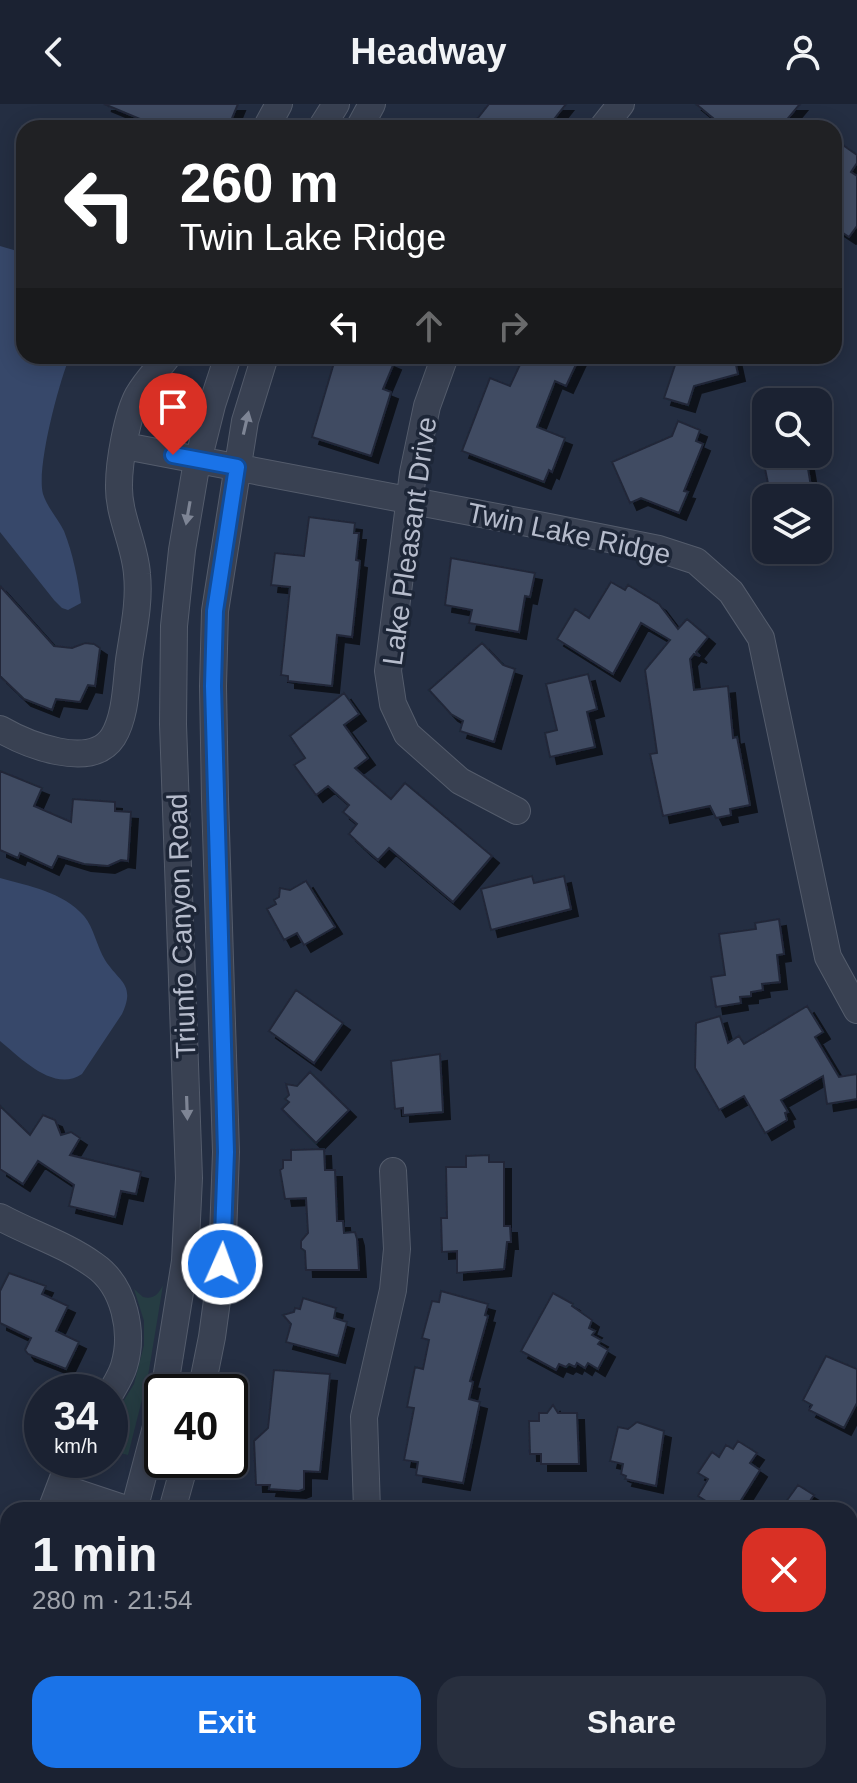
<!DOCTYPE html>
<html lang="en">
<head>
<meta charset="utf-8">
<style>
  :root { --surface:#1b2232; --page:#282f3e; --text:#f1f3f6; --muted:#a0a4ac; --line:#393f4d; --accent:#1a73e8 }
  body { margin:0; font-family:Helvetica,sans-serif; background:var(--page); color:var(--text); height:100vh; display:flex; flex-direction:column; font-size:30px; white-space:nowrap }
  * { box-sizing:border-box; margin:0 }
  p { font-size:26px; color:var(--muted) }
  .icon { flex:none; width:44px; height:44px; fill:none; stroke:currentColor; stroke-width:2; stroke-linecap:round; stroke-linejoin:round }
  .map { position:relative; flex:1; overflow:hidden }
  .sheet { position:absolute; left:0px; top:1398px; width:858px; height:282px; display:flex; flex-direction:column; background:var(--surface); border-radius:24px 24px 0 0; box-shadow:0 4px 20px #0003,0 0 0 2px var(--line) }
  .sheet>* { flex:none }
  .banner { position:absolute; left:16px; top:16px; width:826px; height:244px; border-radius:24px; box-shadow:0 4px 20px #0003,0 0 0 2px var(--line); background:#202124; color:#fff; overflow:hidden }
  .buttons { position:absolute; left:752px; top:284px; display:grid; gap:16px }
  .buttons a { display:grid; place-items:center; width:80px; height:80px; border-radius:16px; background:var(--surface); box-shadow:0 4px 20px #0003,0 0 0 2px var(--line); font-size:40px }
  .speed { position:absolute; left:24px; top:1270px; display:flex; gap:16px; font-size:40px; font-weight:700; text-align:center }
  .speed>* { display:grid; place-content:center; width:104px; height:104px; border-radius:50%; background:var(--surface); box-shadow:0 4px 20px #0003,0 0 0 2px var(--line); line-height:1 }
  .speed small { font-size:20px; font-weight:400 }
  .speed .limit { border:4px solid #111; border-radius:12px; background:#fff; color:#111 }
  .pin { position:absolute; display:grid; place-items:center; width:68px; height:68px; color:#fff; margin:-82px -34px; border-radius:50% 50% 50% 0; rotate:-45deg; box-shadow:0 0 8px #0007 }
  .pin .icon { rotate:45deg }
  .me { position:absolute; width:88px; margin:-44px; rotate:2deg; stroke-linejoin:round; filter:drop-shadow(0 0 6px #0008) }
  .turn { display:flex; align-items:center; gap:28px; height:168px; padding:0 32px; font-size:36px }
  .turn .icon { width:104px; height:104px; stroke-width:2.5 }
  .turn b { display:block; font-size:56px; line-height:68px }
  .lanes { display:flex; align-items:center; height:76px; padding:0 32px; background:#0003; justify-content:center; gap:40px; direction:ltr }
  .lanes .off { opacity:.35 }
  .round { display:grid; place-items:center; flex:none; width:84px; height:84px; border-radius:24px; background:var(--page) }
  .summary { display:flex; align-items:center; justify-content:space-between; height:136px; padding:0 32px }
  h1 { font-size:48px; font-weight:700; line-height:60px }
  .button { display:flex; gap:16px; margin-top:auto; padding:16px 32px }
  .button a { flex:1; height:92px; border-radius:24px; background:var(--accent); color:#fff; font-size:32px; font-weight:700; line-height:92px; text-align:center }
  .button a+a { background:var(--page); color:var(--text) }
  header { display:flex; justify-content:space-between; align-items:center; height:104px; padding:0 32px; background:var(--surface); font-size:36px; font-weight:700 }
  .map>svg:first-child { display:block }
</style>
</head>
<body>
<header><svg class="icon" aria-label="back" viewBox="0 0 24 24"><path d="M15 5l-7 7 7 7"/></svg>Headway<svg class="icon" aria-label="person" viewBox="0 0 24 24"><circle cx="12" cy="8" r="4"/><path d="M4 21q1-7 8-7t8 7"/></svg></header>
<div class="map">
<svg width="857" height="1679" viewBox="0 0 857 1679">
  <defs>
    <filter id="shadow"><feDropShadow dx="7" dy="7" stdDeviation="0" flood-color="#0009"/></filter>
  </defs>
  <rect width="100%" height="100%" fill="#242e42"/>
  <!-- green -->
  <path fill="#263d43" d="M163 1181 148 1272 128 1351 120 1349 116 1355 110 1356V1319L134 1280 144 1241V1217L134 1185 143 1193C153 1196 159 1190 163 1181Z"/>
  <!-- water -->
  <path fill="#37486a" d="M0 142 24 149V252H70C59 278 36 364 43 390 47 403 58 415 64 427 73 450 78 475 81 499L68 506 62 504 54 496 0 428Z
    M0 774C29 782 63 788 84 812 94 824 97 843 105 856 119 878 136 880 122 910L82 970C54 989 21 954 0 937Z"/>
  <!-- building -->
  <path fill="#404b62" stroke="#202839" stroke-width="2" filter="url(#shadow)" d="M104 0H238L228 24H172L160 19 159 23Z
    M489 0H566L547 24H470Z
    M696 0H800L780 24H725Z
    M840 39 857 51V59L851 68 857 72V122L849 133 834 123V48Z
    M336 252H377L394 259 383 285 391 288 371 352 312 333Z
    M524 252H580L566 282 555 277 537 323 565 334 552 368 549 366 544 378 462 347 490 274 510 282Z
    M678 252H734L738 270 694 282 688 301 664 294Z
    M678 317 700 326 696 337 703 340 684 387 688 388 679 409 641 394 630 399 612 358 672 332Z
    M779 350H800L801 354 806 353 813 394H771L764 360 780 357Z
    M309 413 355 419 354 429H359L356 456 360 457 352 533 337 531 332 582 288 577V572L281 571 290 483 271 481 275 449 304 452Z
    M451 454 535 469 530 493 525 492 519 528 469 519 472 506 445 501Z
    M611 478 625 486 628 481 659 500 678 525 687 515 708 533 696 548 700 552 694 550 690 555 694 586 728 582 733 634 737 633 750 701 730 705 731 711 716 714 710 702 663 712 650 650 657 649 645 566 670 536 641 519 613 570 557 535 575 505 589 514Z
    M0 482 54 542 72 544 85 539 94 540 100 544 95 582 88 581 80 598 56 595 52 606 24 595 0 572Z
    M482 539 503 561 515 565 494 638 460 627 463 617 451 610 429 586Z
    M588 570 597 605 587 608 595 643 550 653 545 629 557 626 546 580Z
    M344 589 359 610 344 621 368 654 355 664 391 695 405 679 492 752 453 798 389 744 378 756 364 744 349 730 357 720 343 708 349 701 328 682 316 691 294 661 305 654 290 632Z
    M0 667 42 684 34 702 71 718 73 695 115 698V707L131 708 128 757 121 756 108 762 84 760 58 752 52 764 20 749 18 754 0 746Z
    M532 772 534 779 564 772 571 805 491 826 481 785Z
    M306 777 335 823 304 841 297 829 284 836 267 805 276 800 274 796 279 793 280 784 290 786Z
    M779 815 784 850 777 851 780 878 762 880 763 886 751 888V892L740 893 741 899 716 903 711 873 725 871 719 830 756 825 755 819Z
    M296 886 343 919 314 959 269 927Z
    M807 902 823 928 815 933 839 973 857 970V995L827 1000 823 972 781 996 788 1008 785 1009 787 1016 765 1029 744 992 719 1006 695 964 696 919 720 912 728 939 739 932 744 940Z
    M440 950 443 1008 403 1011V1004L395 1005 391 957Z
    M310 968 349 1006 316 1039 282 1005 289 998 285 995 289 991 286 980 297 982Z
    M0 1002 30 1031 43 1011 55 1016 61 1031 71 1028 80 1034 70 1051 141 1068 136 1090 121 1087 115 1113 69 1102 74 1081 38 1057 23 1080 0 1065Z
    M324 1045 325 1066H335L337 1117H343L344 1129 355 1128 357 1135 359 1166H306L305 1147 301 1144V1137L308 1129 306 1094 285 1095 280 1066 283 1064V1056H291V1046Z
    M489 1051V1058H504V1122H510L511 1138H507L504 1165 457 1169V1147L442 1148 441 1114H447L446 1063H466V1052Z
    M9 1169 46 1182 42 1190 68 1202 56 1227 79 1238 66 1265 28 1250 25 1246 31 1234 0 1219V1187Z
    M441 1187 488 1200 485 1211 488 1212 470 1277 473 1278 469 1295 480 1298 463 1379 416 1371 418 1358 404 1356 414 1304 407 1303 415 1263 423 1265 429 1236 422 1234 432 1197 439 1198Z
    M553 1189 573 1200 572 1202 592 1216 589 1224 595 1227 592 1231 601 1236 598 1240 608 1246 598 1265 588 1259 585 1264 577 1259 575 1263 569 1260 566 1263 559 1260 556 1266 521 1247Z
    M303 1194 336 1204 334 1214 347 1218 338 1252 286 1238 291 1220 283 1211 294 1208 295 1204 300 1205Z
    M826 1252 857 1265V1299L844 1324 809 1306 812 1301 803 1296Z
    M274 1266 330 1270 320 1368 304 1367V1385L299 1387 269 1385 270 1381H256L254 1337 268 1324Z
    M553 1301 558 1309H577L579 1360H541V1350H530L529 1317H539V1309H547Z
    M637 1318 664 1327 656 1382 625 1375 626 1372 621 1370 623 1360 610 1357 618 1323 628 1325Z
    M738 1337 757 1349 750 1359 760 1366 735 1406H720L698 1392 708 1375 698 1369 712 1348 719 1353 726 1341 733 1345Z
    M798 1381 814 1391 804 1406H780Z"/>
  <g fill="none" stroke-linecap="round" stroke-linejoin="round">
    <defs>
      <path id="minor" d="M266 24 279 0
        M321 24 336 0
        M359 24 372 0
        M602 24 621 0
        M445 252 427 302 413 369 388 567 393 600 407 630 460 677 517 707
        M125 342 549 423 659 445 696 457 731 488 761 534 828 853 857 906
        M0 625C26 640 91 667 113 633 126 612 126 580 129 556 133 528 140 499 137 470 135 440 118 411 119 381 119 358 127 311 138 291 146 277 158 265 168 252
        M0 1113C31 1130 65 1140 94 1161 125 1182 134 1229 124 1262 121 1272 115 1281 110 1290
        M164 1288 185 1157 189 1074 173 620 174 522 182 446 195 369 212 301 228 252
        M201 1288 212 1233 222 1160 226 1048 215 695 213 582 215 507 245 317 265 252
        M60 1383 129 1406
        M51 1406 70 1356
        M134 1406 162 1300
        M172 1406 186 1356
        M367 1406 364 1313 393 1186 397 1145 393 1067
        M850 1554 857 1559
        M0 1573 8 1559
        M0 1670 8 1659
        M38 1679 43 1672
        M408 1679 414 1672
        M719 1679 722 1672"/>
    </defs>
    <!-- minor casing -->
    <use href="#minor" stroke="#545c6c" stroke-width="28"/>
    <!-- minor -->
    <use href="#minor" stroke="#394152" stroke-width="26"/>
  </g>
  <!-- one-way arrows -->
  <defs><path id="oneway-solid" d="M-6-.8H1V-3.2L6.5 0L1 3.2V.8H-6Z" transform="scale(2)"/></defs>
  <g fill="#7e8595">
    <use href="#oneway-solid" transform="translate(246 319) rotate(-77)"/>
    <use href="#oneway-solid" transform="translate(188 409) rotate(100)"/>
    <use href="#oneway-solid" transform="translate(187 1004) rotate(88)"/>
  </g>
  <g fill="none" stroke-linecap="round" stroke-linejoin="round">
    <defs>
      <path id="route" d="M173 351 237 363 215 507 213 582 226 1048 222 1160"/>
    </defs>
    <!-- route casing -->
    <use href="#route" stroke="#114b97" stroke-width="20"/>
    <!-- route -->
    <use href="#route" stroke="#1a73e8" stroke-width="14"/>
  </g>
  <g text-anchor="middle" stroke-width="7" stroke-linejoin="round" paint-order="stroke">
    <!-- street labels -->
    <g font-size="28" fill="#b6bccc" stroke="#1d2637">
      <text transform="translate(569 429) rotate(12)" y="10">Twin Lake Ridge</text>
      <text transform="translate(409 437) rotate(-82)" y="10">Lake Pleasant Drive</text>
      <text transform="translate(181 822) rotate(-92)" y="10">Triunfo Canyon Road</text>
    </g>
  </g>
</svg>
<div class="buttons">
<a><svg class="icon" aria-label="search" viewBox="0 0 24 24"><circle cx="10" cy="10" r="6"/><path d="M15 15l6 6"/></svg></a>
<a><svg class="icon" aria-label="layers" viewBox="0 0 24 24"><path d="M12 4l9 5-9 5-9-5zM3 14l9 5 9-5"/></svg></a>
</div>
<div class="speed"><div>34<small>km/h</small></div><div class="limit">40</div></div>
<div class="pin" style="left:173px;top:351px;background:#d93025"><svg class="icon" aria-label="arrive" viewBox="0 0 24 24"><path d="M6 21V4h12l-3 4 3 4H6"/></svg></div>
<svg class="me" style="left:222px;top:1160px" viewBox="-20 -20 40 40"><circle r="17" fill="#1a73e8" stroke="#fff" stroke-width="3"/><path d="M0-11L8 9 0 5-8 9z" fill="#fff"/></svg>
<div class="banner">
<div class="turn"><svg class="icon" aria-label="left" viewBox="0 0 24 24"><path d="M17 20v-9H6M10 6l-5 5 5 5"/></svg><div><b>260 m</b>Twin Lake Ridge</div></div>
<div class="lanes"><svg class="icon" aria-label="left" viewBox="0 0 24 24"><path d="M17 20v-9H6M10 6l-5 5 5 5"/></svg><svg class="icon off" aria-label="ahead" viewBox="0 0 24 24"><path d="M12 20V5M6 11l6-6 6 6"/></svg><svg class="icon off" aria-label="right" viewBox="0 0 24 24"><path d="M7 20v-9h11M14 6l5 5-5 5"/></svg></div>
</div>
<section class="sheet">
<div class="summary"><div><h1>1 min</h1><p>280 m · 21:54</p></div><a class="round" style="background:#d93025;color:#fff"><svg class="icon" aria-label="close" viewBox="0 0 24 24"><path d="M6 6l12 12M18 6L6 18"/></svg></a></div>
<div class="button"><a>Exit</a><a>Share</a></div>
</section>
</div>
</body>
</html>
